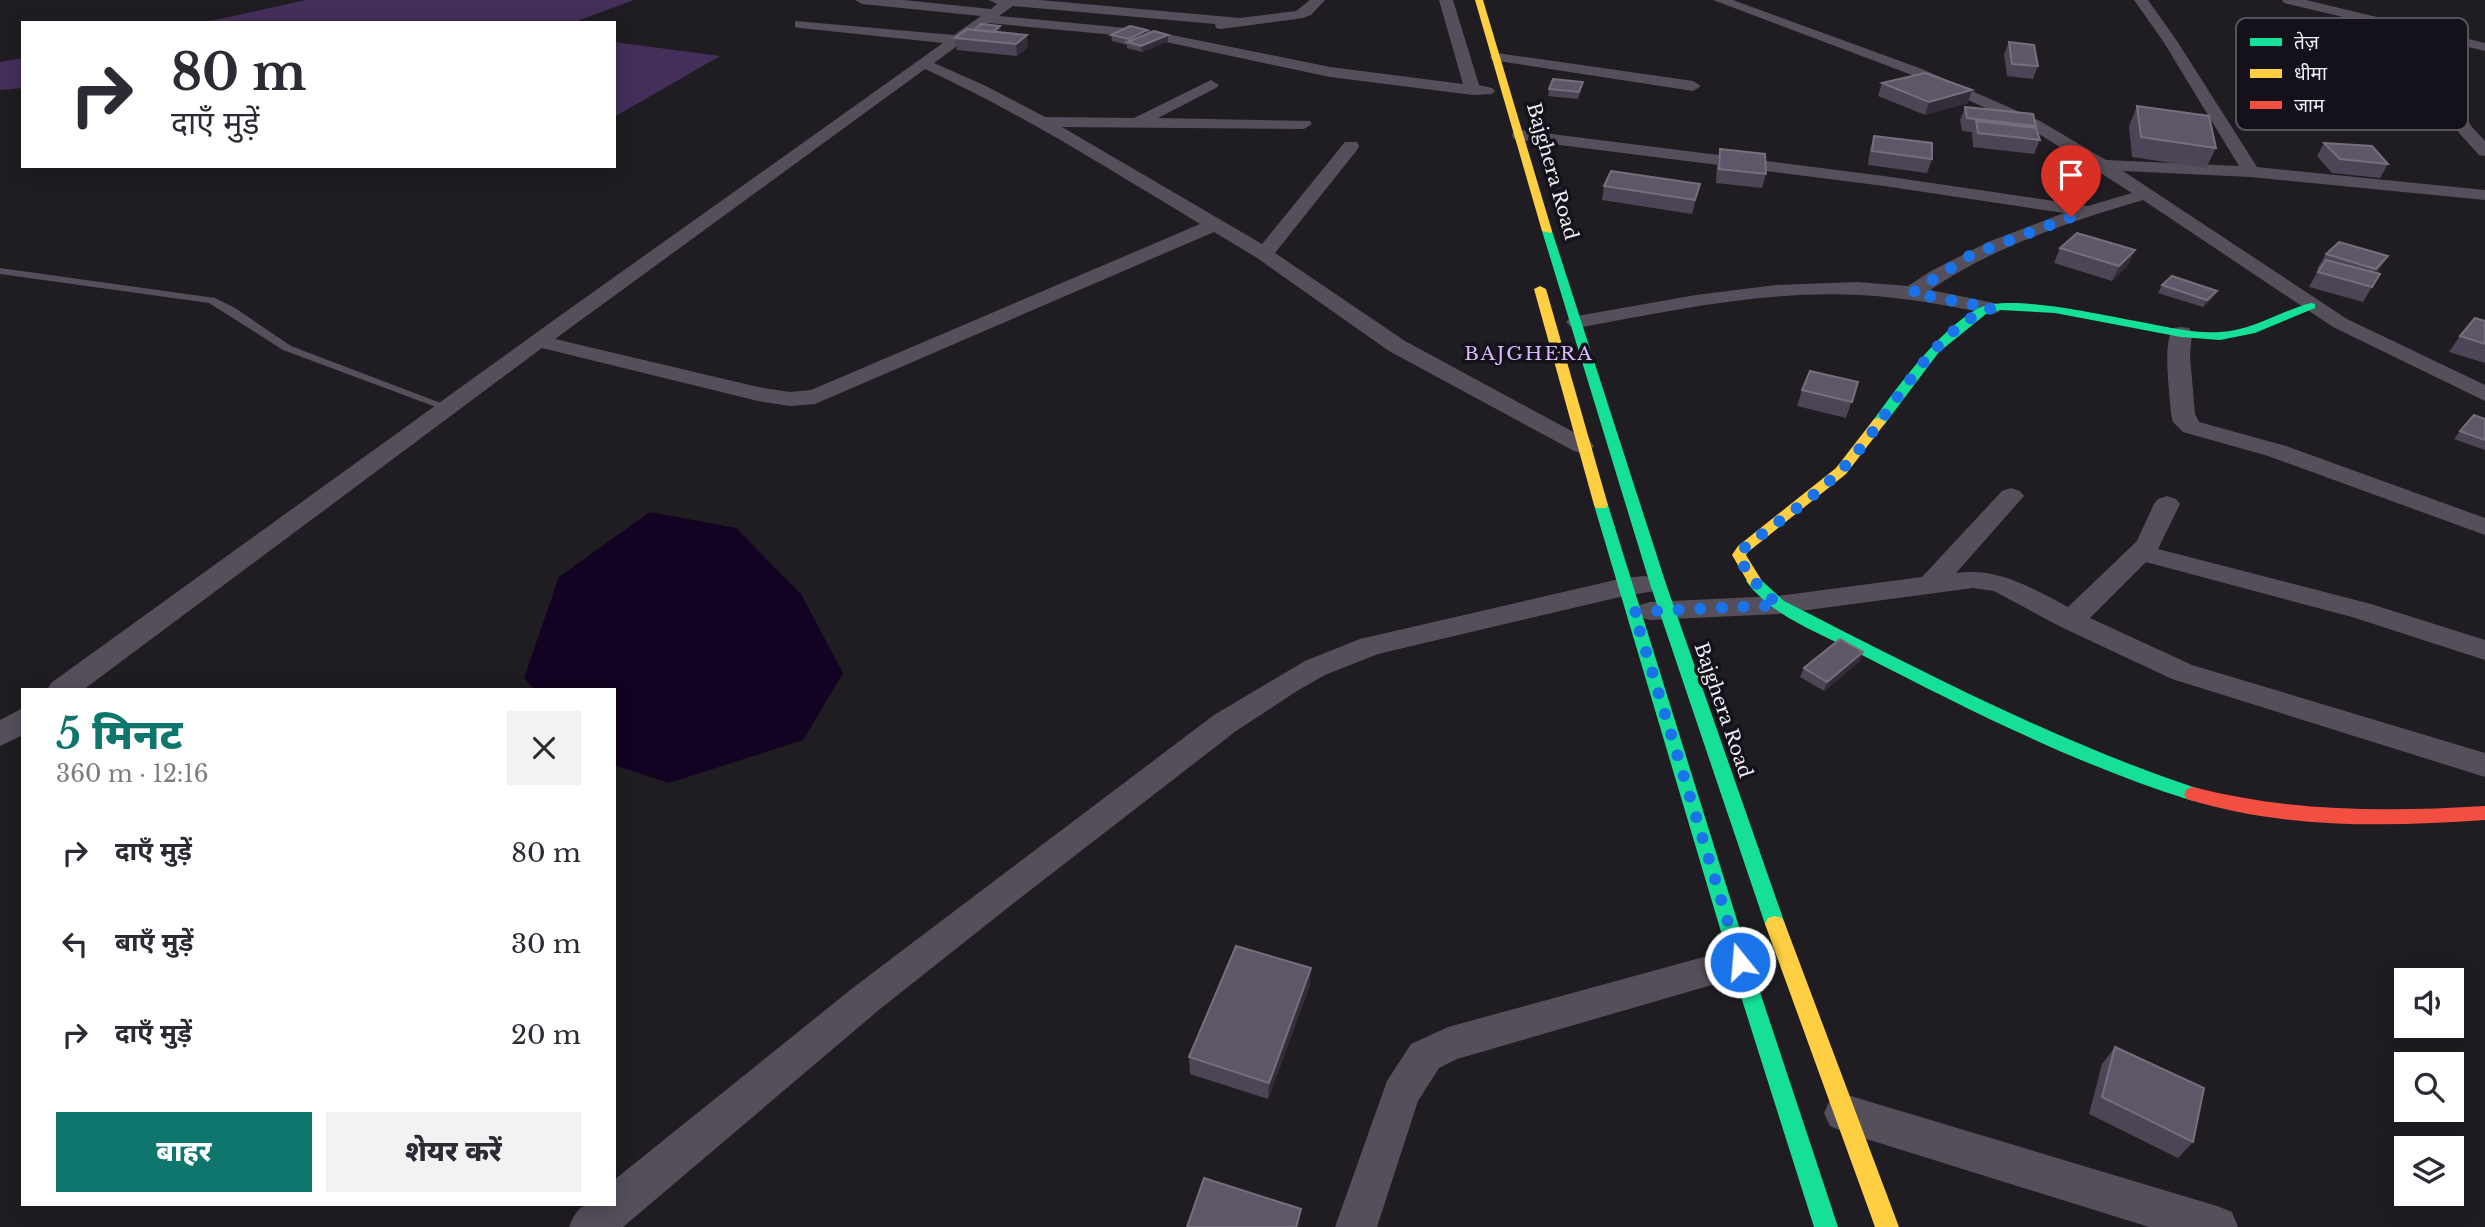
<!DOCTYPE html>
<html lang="hi">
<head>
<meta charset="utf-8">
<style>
  :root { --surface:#fff; --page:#f2f2f3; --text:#2b2b33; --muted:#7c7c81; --accent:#0f766e }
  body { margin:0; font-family:"Libre Baskerville","Noto Sans Devanagari",serif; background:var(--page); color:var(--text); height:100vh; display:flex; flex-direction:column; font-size:26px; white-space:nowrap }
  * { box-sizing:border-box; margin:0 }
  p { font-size:23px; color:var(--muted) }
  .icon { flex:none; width:38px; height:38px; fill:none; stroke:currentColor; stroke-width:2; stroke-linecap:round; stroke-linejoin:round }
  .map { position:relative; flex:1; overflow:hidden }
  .details { position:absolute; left:21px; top:688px; width:595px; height:518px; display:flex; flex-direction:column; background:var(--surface); border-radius:0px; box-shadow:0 4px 18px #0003 }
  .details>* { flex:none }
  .hud { position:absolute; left:21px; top:21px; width:595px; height:147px; border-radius:0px; box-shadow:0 4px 18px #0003; background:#fff; color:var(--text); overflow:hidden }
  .fabs { position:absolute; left:2394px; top:968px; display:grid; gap:14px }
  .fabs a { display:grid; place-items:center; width:70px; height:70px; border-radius:0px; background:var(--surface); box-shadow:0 4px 18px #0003; font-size:35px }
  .pin { position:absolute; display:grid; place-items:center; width:60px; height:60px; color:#fff; margin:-72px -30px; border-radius:50% 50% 50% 0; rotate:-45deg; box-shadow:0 0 7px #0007 }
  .pin .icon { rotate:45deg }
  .me { position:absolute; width:77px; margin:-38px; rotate:343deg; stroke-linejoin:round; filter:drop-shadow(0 0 5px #0008) }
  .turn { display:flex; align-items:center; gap:24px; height:147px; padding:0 35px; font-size:32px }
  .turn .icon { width:91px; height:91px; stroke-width:2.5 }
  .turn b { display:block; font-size:49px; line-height:60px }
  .round { display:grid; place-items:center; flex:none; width:74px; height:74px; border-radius:0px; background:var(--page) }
  .summary { display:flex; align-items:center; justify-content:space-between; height:119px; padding:0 35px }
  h1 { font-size:42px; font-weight:800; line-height:52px; color:var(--accent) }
  .primary-button { display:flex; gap:14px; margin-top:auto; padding:14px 35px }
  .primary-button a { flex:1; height:80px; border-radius:0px; background:var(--accent); color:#fff; font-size:28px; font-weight:800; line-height:80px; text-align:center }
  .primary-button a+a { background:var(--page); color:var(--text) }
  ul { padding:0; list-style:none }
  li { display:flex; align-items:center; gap:21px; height:91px; padding:0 35px }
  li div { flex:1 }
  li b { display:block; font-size:26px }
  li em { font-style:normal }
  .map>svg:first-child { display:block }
</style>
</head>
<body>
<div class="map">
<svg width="2485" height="1227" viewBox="0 0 2485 1227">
  <rect width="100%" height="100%" fill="#1f1d22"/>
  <!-- green -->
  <path fill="#442f5a" d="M306 0H634L572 23H201Z
    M614 42 720 56 614 117Z
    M23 58V88L0 90V62Z"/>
  <!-- water -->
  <path fill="#110321" d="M650 512 736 528 801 594 843 673 803 740 669 783 614 765V690L534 689 524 678 559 577Z"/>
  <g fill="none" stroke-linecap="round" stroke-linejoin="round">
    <!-- lane -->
    <path fill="#554f5b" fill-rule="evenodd" d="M0 268 215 298 235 308 291 346 454 408 448 411 444 410 283 350 209 303 0 274Z"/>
    <!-- street -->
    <path fill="#554f5b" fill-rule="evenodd" d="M855 0H903L991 9 997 4 989 0H1040L1240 18 1296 11 1310 0H1325L1311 15 1303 18 1221 29 1216 28 1215 24 1013 6 999 16 1147 30 1330 67 1463 84 1439 0H1453L1479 85 1492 88 1495 91 1492 94 1473 95 1330 77 1147 38 988 23 934 63 986 86 1045 117 1134 118 1211 80 1219 85 1216 88 1158 118 1310 121 1312 124 1304 129 1062 127 1262 244 1345 142H1357L1359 146 1357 150 1275 253 1405 341 1590 441 1594 446 1590 451 1582 453 1574 451 1389 351 1257 258 1214 232 815 404 790 406 758 401 542 348 83 690H47L51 683 547 325 943 43 800 28 795 27V21L954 35 981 16 862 4ZM925 69C1021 113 1110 170 1200 224L811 390 790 392 758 387 555 339Z
      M1713 0H1733L1922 69 2040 121 2106 160 2239 166 2163 41 2134 0H2148L2177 41 2257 167 2485 190V200L2251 177 2123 171 2347 319 2485 385V401L2333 327 2143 200C2069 222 1995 246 1930 290L1999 304 2002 308 1999 312 1992 314C1948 306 1905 297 1859 295 1765 290 1670 311 1577 328L1570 326 1566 322 1570 318 1577 316 1696 295 1776 285 1857 282 1908 286 1931 271 1988 242 2064 213 1884 186 1520 140 1514 139 1512 135 1514 131 1520 130 1884 176 2088 206 2132 193 2028 127 1912 75Z
      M2282 0H2306L2485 43V51L2376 25 2459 107 2472 127 2485 141V156L2479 155 2459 133 2447 113 2356 20 2284 3Z
      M1497 53 1693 81 1701 86 1693 91 1492 60 1490 57Z
      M2181 327 2189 328 2192 333 2190 356 2195 414 2199 422 2286 446 2485 518V535L2268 456 2183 432 2173 422 2171 414C2170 393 2162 346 2173 328Z
      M2011 488 2020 491 2024 496 1956 573C1999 567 2031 588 2068 607L2137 541 2154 504 2158 499 2167 496 2176 499 2180 504 2158 549 2371 604 2485 640V660L2352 617 2146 562 2090 618 2192 665 2485 753V777L2172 679 2061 627 1994 591 1973 588 1778 614 1650 620 1640 617 1636 611 1640 605 1650 602 1778 596 1922 577 2002 491Z
      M1645 576 1655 579 1659 585 1655 591 1624 596 1378 654 1325 675 1297 691 1236 731 1010 906 880 1009 623 1227H569C580 1200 588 1204 614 1204V1180L854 987 1214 715 1305 661 1360 639 1624 578Z
      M23 708V735L0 746V720Z
      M1740 947 1753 951 1758 962 1753 973 1457 1059 1439 1068 1418 1101 1377 1227H1335L1387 1081 1411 1044 1448 1027Z
      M1844 1094 2217 1206 2232 1212 2238 1227H2149L1844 1132 1830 1126 1824 1113 1830 1100Z"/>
    <!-- fast -->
    <path fill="#16e098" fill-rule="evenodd" d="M1547 228 1552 231 1666 584 1785 924 1782 930 1775 932 1768 930 1765 924 1650 584 1542 231Z
      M2311 303 2315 304V308L2255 333 2220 340 2181 337 2055 313 2000 310 1986 314 1939 352 1884 425 1879 426 1872 422C1898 386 1938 331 1977 309 2007 293 2096 314 2130 320 2159 325 2190 334 2220 332 2252 331 2280 311 2311 303Z
      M1601 501 1608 505 1750 962 1838 1227H1814L1730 962 1594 505Z
      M1754 576 1759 578 1784 601C1920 670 2054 741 2199 789L2202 794 2199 799 2193 801C2077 765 1969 710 1862 655 1823 634 1773 618 1746 581Z"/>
    <!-- slow -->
    <path fill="#ffcf43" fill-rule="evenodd" d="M1475 0H1483L1552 231 1551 233 1542 231Z
      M1540 286 1546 289 1608 505 1606 508H1596L1594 505 1534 289Z
      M1879 418 1886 422 1846 474 1748 552 1746 555 1762 581 1754 586 1749 584 1732 555 1738 546 1836 468 1874 419Z
      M1775 916 1782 918 1785 924 1899 1227H1875L1765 924 1768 918Z"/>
    <!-- jam -->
    <path fill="#f24e42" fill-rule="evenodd" d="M2193 787C2290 812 2386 812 2485 806V820C2385 827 2284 829 2187 799L2184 794 2187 789Z"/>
  </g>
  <!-- wall -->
  <path fill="#4d4556" d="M1001 32 1028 47 1017 56 957 50 955 38Z
    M1148 34 1168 35V41L1142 52 1127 48V45L1112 41 1111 35Z
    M2009 42 2038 66 2033 79 2007 76 2004 54Z
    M1583 82 1578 99 1548 96 1549 89Z
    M1882 83 1968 103 1925 115 1878 96Z
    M2137 106 2216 148 2206 168 2132 157 2129 126Z
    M1965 107 2036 126V127L2040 140 2034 154 1973 147 1972 132 1962 131 1960 120Z
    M1874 136 1932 159 1927 173 1868 165 1870 149Z
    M2324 143 2388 164 2380 178 2332 173 2317 156Z
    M1720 149 1766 174 1762 188 1716 183 1717 163Z
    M2059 165 2096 180 2093 187 2060 183 2056 172Z
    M1700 184 1692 214 1602 200 1604 186Z
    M2339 242 2379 271 2377 273 2380 274 2363 302 2309 287 2319 269H2317L2326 254Z
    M2060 248 2135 250 2128 265 2112 281 2054 263Z
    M2162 285 2213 298 2203 307 2158 293Z
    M2485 321V363L2449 352 2460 336Z
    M1858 382 1846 418 1797 406 1802 390Z
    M2485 419V450L2454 439 2460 431Z
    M1863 652 1860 661 1824 691 1800 677 1804 668Z
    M1310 985 1268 1099 1190 1074 1189 1057Z
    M2115 1047 2193 1142 2178 1158 2089 1114 2102 1064Z"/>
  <!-- shaded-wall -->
  <path fill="#332d3a" d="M1000 26 1001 32 990 41V35Z
    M1147 30 1148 36 1129 42V39Z
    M1027 35 1028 47 1017 56 1016 44Z
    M1168 35V41L1142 52 1141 46Z
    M1972 90 1968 103 1925 115 1929 102Z
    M2135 250 2128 265 2112 281 2119 266Z
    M2388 256 2379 271 2367 284 2376 269Z
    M2217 291 2213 298 2203 307 2207 300Z
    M1863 652 1860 661 1824 691 1827 682Z
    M1311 968 1310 985 1268 1099 1269 1083Z
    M1301 1209 1299 1227H1296Z"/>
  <!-- building -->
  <path fill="#5f5767" stroke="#766e7d" stroke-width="2" d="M981 24 1000 26 993 32 974 30Z
    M1130 26 1147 30 1129 39 1111 35Z
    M967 29 1027 35 1016 44 955 38Z
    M1154 31 1168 35 1141 46 1127 42Z
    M2009 42 2034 45 2038 66 2012 64Z
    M1925 73 1972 90 1929 102 1882 83Z
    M1553 79 1583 82 1579 92 1549 89Z
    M2137 106 2209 116 2216 148 2141 137Z
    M1965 107 2033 114 2036 126 1967 118Z
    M1976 121 2036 128 2040 140 1978 133Z
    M1874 136 1932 143V159L1872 151Z
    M2324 143 2372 146 2388 164 2340 159Z
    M1720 149 1765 154 1766 174 1719 169Z
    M2059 165 2092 169 2096 180 2062 176Z
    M1611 171 1700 184 1695 200 1604 186Z
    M2077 233 2135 250 2119 266 2060 248Z
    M2339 242 2388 256 2376 269 2326 254Z
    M2326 260 2380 274 2372 287 2318 272Z
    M2172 276 2217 291 2207 300 2162 285Z
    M2475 318 2485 321V344L2460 336Z
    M1810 371 1858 382 1852 402 1802 390Z
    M2474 415 2485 419V440L2460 431Z
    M1840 639 1863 652 1827 682 1804 668Z
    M1236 946 1311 968 1269 1083 1189 1057Z
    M2115 1047 2204 1088 2193 1142 2102 1097Z
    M1204 1178 1301 1209 1296 1227H1187Z"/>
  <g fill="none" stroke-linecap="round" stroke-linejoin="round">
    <!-- route -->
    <path stroke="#1a73e8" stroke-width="12" stroke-dasharray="0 21.6" d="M1740 962 1634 612 1778 605 1747 574 1740 555 1743 549C1775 523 1811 500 1840 471 1887 425 1927 331 1992 308L1912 293 1971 255 2071 217"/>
  </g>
  <g text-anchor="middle" stroke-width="7" stroke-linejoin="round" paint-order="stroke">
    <!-- street labels -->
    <g font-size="19" fill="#f0edf5" stroke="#15111b">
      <text transform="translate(1553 171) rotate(74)" y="7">Bajghera Road</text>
      <text transform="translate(1724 710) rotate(71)" y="7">Bajghera Road</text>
    </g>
    <!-- far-quarter labels -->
    <g font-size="19" letter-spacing="2" fill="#d9baff" stroke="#15111b">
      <text x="1529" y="360">BAJGHERA</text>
    </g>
  </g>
  <!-- legend -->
  <rect x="2236" y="18" width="232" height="112" rx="10" fill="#15111b" stroke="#57535c" stroke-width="2"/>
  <rect x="2250" y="38" width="32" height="8" fill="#16e098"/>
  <rect x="2250" y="69" width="32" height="9" fill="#ffcf43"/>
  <rect x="2250" y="101" width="32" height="8" fill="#f24e42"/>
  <g font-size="19" fill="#f0edf5">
    <text x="2294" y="49">तेज़</text>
    <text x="2294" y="80">धीमा</text>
    <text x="2294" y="112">जाम</text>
  </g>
</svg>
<div class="fabs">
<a><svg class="icon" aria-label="sound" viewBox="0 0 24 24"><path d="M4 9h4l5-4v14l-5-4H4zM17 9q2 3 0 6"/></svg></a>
<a><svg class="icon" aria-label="search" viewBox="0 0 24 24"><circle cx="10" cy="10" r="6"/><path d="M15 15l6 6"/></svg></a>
<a><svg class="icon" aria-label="layers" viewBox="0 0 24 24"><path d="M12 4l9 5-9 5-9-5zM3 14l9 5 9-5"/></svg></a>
</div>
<div class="pin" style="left:2071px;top:217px;background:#d93025"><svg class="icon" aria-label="arrive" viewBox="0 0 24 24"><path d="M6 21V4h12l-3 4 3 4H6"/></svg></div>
<svg class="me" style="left:1740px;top:962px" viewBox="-20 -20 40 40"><circle r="17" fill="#1a73e8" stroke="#fff" stroke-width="3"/><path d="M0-11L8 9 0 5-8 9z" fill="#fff"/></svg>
<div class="hud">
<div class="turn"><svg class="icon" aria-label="right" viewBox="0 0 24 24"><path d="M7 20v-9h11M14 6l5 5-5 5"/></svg><div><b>80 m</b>दाएँ मुड़ें</div></div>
</div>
<section class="details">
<div class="summary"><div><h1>5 मिनट</h1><p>360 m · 12:16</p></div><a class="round"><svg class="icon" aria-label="close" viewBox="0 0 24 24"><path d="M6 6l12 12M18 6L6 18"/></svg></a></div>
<ul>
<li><svg class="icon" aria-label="right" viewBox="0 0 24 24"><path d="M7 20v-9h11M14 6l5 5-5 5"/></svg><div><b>दाएँ मुड़ें</b></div><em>80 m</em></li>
<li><svg class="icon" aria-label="left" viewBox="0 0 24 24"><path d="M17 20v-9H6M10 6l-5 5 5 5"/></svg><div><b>बाएँ मुड़ें</b></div><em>30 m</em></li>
<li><svg class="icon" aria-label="right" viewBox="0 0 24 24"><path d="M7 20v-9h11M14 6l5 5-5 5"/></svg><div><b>दाएँ मुड़ें</b></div><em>20 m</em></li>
</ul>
<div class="primary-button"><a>बाहर</a><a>शेयर करें</a></div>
</section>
</div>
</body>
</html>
